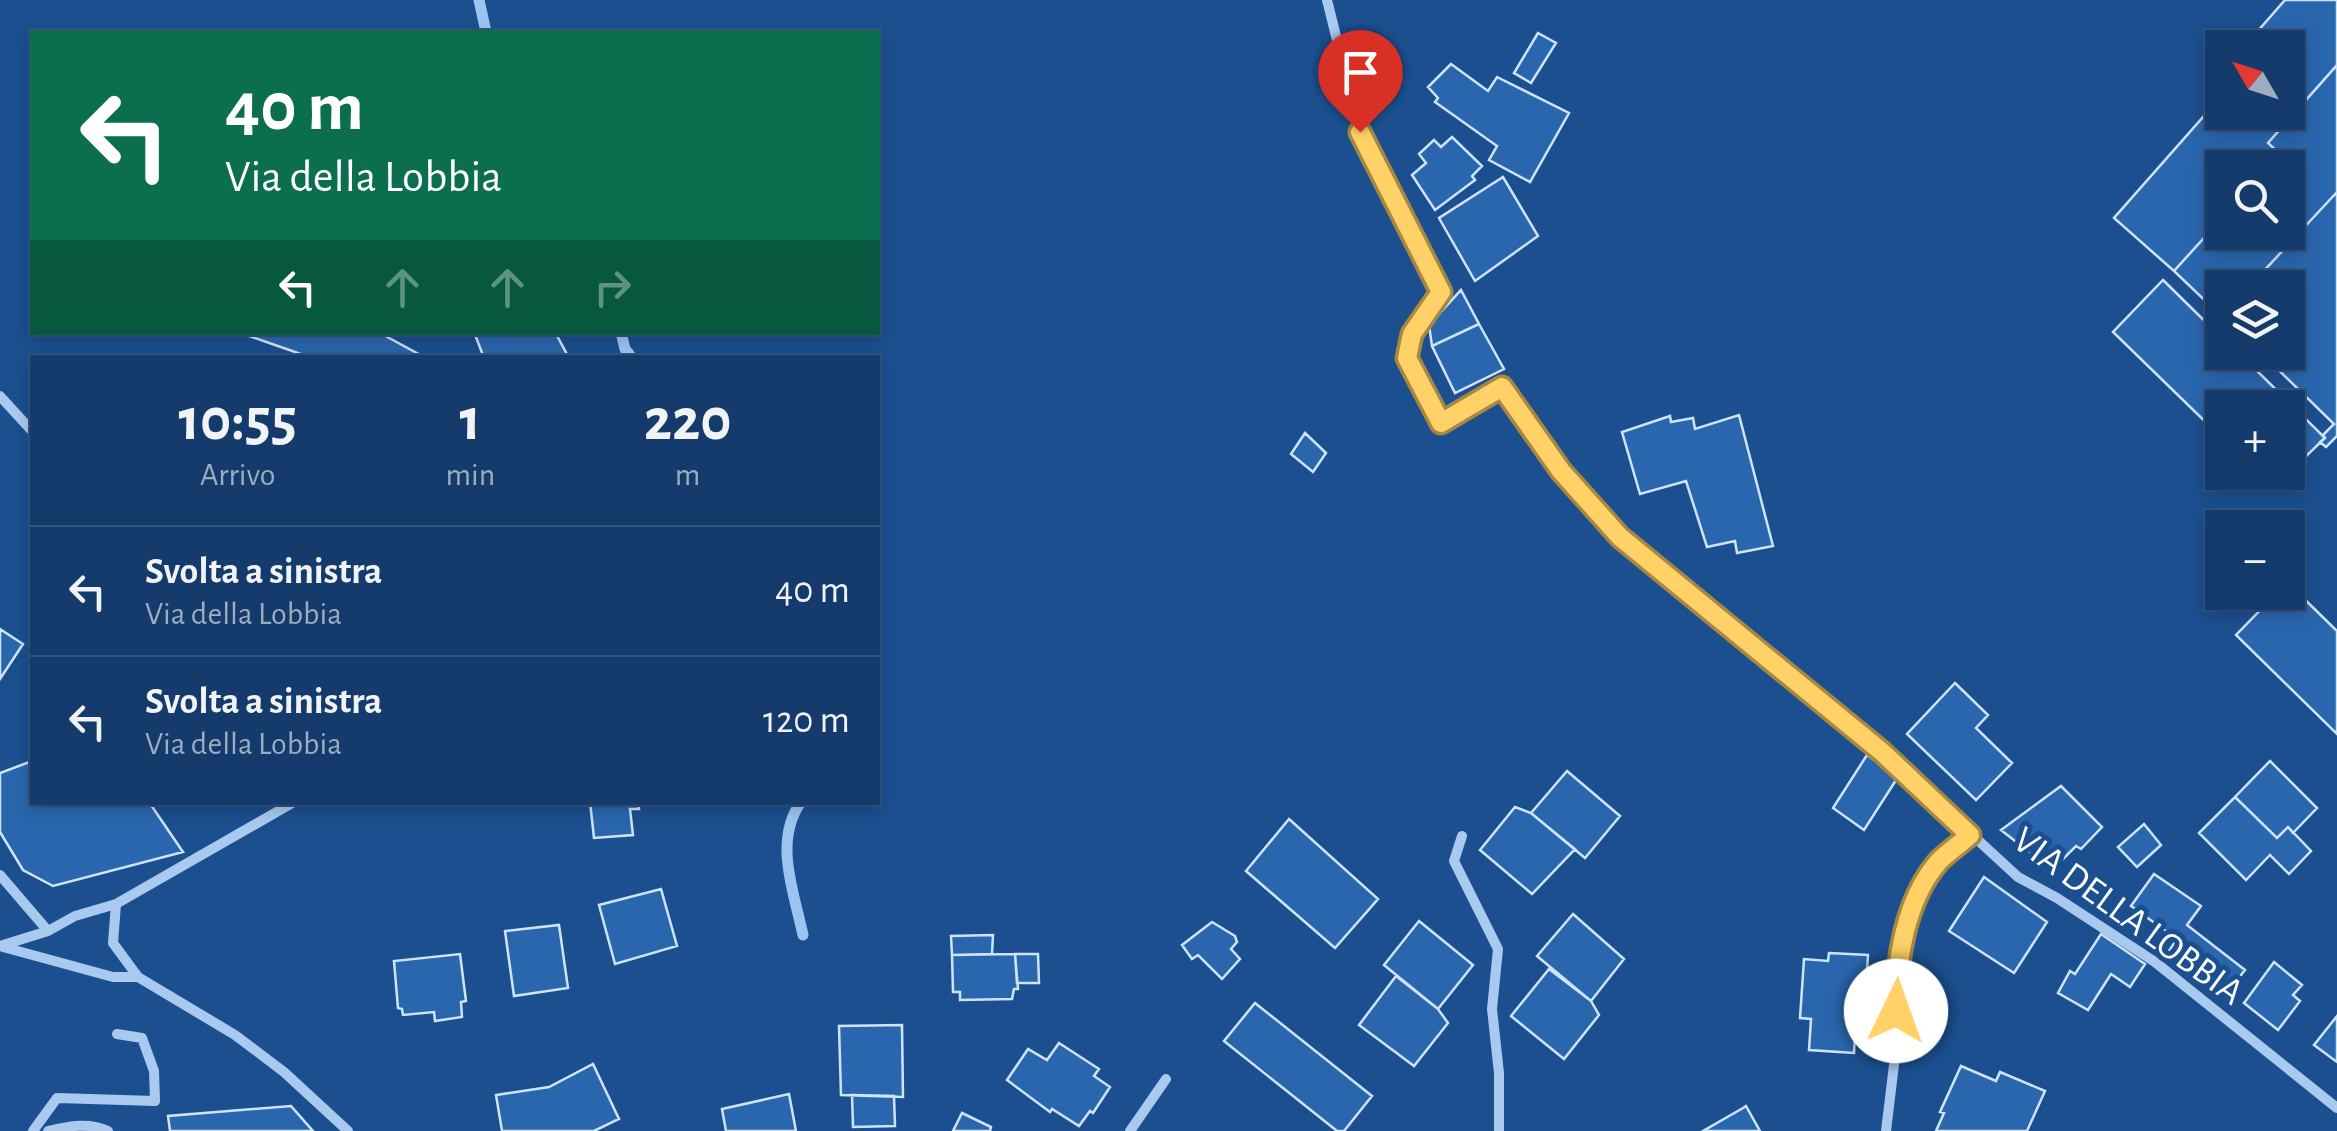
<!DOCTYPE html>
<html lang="it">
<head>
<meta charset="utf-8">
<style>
  :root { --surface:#143b6b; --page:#214673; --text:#f1f3f6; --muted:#9dadc1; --line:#33557e }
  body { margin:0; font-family:"Alegreya Sans",sans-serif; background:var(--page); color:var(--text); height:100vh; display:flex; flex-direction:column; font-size:38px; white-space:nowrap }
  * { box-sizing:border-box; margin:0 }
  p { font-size:32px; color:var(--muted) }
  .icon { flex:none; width:55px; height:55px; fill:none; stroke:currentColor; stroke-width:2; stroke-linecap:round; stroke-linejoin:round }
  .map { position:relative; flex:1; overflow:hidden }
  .drawer { position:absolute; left:30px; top:355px; width:850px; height:450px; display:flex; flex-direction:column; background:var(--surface); border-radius:0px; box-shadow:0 5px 15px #0003,0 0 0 2px var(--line) }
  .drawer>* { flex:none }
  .hud { position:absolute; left:30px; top:30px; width:850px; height:305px; border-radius:0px; box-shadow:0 5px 15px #0003,0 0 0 2px var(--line); background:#0b6e4f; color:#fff; overflow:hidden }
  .needle { width:65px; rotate:309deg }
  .controls { position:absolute; left:2205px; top:30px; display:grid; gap:20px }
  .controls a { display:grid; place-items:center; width:100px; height:100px; border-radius:0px; background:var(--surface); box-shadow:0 5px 15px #0003,0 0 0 2px var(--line); font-size:50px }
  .pin { position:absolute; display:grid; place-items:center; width:85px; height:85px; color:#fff; margin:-102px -42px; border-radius:50% 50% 50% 0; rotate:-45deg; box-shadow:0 0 10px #0007 }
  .pin .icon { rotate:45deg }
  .me { position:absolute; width:110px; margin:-55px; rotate:3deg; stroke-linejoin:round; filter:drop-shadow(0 0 8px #0008) }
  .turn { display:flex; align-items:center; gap:35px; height:210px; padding:0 30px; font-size:45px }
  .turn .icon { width:130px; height:130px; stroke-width:2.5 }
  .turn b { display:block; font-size:70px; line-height:85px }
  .lanes { display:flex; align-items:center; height:95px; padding:0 30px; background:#0003; justify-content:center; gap:50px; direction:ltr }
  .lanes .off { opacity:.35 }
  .eta { display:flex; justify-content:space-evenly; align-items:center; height:170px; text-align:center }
  .eta b { font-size:60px; font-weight:700; line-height:70px }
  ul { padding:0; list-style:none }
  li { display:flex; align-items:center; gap:30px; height:130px; padding:0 30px; border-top:2px solid var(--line) }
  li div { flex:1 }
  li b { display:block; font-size:38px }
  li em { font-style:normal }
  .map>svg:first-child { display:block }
</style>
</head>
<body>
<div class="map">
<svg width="2337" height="1131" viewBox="0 0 2337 1131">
  <rect width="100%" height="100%" fill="#1b4f8f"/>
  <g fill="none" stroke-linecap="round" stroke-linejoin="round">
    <!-- stream -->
    <path stroke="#9cc4f0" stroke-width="11" d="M479 0 486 32
      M621 332 625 349 632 358
      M801 802C773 841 794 892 803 935"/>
  </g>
  <!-- building -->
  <path fill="#2a66ad" stroke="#cfe3fa" stroke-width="2.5" d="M2285 0H2337V65L2268 143 2280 154 2267 168H2222V218L2174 271 2114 218 2218 100 2207 89 2222 71V112H2288V48H2243Z
    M1538 33 1556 43 1531 83 1514 73Z
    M1451 64 1488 91 1497 77 1569 113 1530 182 1489 160 1497 146 1435 102 1438 98 1428 87Z
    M2337 65V192L2248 288H2222L2221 316 2174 271 2222 218V232H2288V168H2267L2280 154 2268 143Z
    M1452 137 1482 166 1472 176 1475 180 1435 210 1412 175 1426 163 1419 154 1434 140 1441 147Z
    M1503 177 1538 236 1475 281 1439 218Z
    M2337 192V436L2326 447 2320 442 2325 438 2323 435 2334 424 2260 352H2288V288H2248Z
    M2163 280 2222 338V352H2238L2325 438 2274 487 2258 472H2288V408H2222V438L2113 332Z
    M1461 290 1479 324 1432 346 1429 325Z
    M1479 324 1504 369 1455 393 1432 346Z
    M238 332H378L426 358H312Z
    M474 332H555L569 358H484Z
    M1739 415 1773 546 1737 553 1735 541 1707 547 1686 481 1640 494 1622 432 1670 416 1671 422 1693 418 1695 429Z
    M1305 433 1326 453 1313 472 1291 454Z
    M2288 583 2337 631V734L2236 635 2278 592H2288Z
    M0 629 23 644 0 679Z
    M1955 683 1988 715 1976 728 2012 763 1976 800 1907 734Z
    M1867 755 1898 777 1864 830 1833 808Z
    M32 761V802H149L183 852 53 886 23 870 0 832V773Z
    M2270 761 2317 808 2293 833 2288 827 2277 838 2235 797Z
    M1567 771 1620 816 1585 858 1531 813Z
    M2061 786 2102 827 2081 849 2076 846 2052 870 2001 830Z
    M2235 797 2277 838 2288 827 2311 851 2289 874 2270 855 2246 880 2199 833Z
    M590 802H638L639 809H630L633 835 594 838Z
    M1515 807 1531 813 1575 849 1532 894 1480 850Z
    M1289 819 1378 899 1335 948 1246 871Z
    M2144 824 2161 845 2137 867 2118 847Z
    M2154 874 2201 906 2187 925 2245 970 2226 994 2169 951 2177 939 2131 906Z
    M1984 877 2047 922 2014 973 1949 931Z
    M661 889 677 946 615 964 599 905Z
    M1573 914 1624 959 1591 1001 1537 956Z
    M1419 921 1473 965 1438 1009 1384 965Z
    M1212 922 1235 936 1237 942 1231 949 1240 959 1222 979 1198 955 1192 959 1182 945Z
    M559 925 568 988 514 996 505 931Z
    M2101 934 2145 964 2130 987 2111 974 2088 1010 2058 993 2070 971 2075 974Z
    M993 935 992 954 952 955 951 936Z
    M1829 953 1868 955 1864 1016H1856L1854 1053 1809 1050 1811 1019 1800 1018 1804 959 1828 961Z
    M460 954 466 1001 461 1002 462 1017 435 1021 434 1012 403 1015 402 1009 398 1008 394 961Z
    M1015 954 1018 989H1014L1012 999 960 1000V992H953L952 955Z
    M1015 954H1038L1039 983H1017Z
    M2274 962 2302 985 2293 995 2300 1001 2278 1030 2244 1003Z
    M1549 969 1591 1001 1599 1015 1564 1059 1511 1016Z
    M1396 976 1438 1009 1448 1023 1414 1066 1359 1025Z
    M1255 1003 1372 1096 1344 1131H1337L1224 1041Z
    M2337 1016V1062L2314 1045Z
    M902 1025 903 1097 841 1095 839 1026Z
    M1059 1043 1099 1069 1094 1076 1110 1087 1093 1113 1090 1111 1079 1126 1052 1109 1050 1112 1007 1080 1028 1049 1047 1060Z
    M593 1064 619 1119 594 1131H502L496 1095 549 1087Z
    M1961 1066 1996 1081 2000 1072 2045 1091 2027 1131H1936L1944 1113 1940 1112Z
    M789 1094 796 1131H726L722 1109Z
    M852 1095 894 1096 895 1126 853 1127Z
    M291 1106 313 1131H170L168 1116Z
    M1746 1106 1760 1131H1703L1743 1108Z
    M962 1113 991 1127 990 1131H953Z"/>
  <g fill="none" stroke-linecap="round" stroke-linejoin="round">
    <!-- street -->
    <path stroke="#a9c9ee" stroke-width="10" d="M1327 0 1360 132 1441 292C1394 360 1405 353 1441 423L1503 387 1561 471 1620 537 1882 752 2018 877 2057 898 2155 962 2337 1108
      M0 396 32 431
      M1462 836 1454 861 1498 949 1492 1009 1499 1073V1131
      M0 875 48 931
      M116 904 113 943 138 977 235 1035 284 1072 348 1131
      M0 946 48 931 75 916 116 904 294 802
      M3 947 113 977H138
      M33 1131 57 1098 155 1101 154 1071 142 1038 117 1034
      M48 1131C69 1126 89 1122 108 1131
      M1130 1131 1166 1079
      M1886 1131 1896 1048V974L1914 902 1939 862 1970 835"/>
  </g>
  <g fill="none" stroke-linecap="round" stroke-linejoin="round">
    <defs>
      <path id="route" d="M1360 132 1441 292 1412 334 1407 358 1441 423 1502 387 1561 471 1620 537 1882 752 1970 835C1960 844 1948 852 1939 861 1905 900 1896 961 1896 1011"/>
    </defs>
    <!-- route casing -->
    <use href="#route" stroke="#a68842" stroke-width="25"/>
    <!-- route -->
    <use href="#route" stroke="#ffd166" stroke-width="18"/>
  </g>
  <g text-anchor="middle" stroke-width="10" stroke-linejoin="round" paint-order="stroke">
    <!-- street labels -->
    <g font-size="38" fill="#fff" stroke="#1b4f8f">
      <text transform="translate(2129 915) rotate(36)" y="13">VIA DELLA LOBBIA</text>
    </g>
  </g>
</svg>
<div class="controls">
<a><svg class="needle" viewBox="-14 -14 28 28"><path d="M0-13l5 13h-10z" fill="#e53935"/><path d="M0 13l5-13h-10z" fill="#9dadc1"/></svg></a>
<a><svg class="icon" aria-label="search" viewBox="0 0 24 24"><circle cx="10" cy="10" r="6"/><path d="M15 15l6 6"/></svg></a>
<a><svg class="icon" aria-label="layers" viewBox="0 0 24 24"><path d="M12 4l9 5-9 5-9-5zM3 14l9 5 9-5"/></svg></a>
<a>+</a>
<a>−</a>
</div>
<div class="pin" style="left:1360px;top:132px;background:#d93025"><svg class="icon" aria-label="arrive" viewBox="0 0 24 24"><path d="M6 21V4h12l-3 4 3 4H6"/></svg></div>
<svg class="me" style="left:1896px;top:1011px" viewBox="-20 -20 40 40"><circle r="19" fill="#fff"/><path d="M0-13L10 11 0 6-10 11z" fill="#ffd166"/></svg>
<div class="hud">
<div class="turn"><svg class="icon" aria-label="left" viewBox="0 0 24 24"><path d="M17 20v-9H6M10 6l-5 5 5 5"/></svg><div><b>40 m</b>Via della Lobbia</div></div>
<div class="lanes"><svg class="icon" aria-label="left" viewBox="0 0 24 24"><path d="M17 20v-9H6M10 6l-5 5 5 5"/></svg><svg class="icon off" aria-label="ahead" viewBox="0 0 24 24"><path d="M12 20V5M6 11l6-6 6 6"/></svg><svg class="icon off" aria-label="ahead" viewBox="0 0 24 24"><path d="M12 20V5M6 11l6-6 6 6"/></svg><svg class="icon off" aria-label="right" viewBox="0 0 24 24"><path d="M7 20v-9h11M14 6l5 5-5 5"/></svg></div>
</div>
<section class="drawer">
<div class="eta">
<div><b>10:55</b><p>Arrivo</p></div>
<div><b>1</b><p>min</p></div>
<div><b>220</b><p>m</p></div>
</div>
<ul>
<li><svg class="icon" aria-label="left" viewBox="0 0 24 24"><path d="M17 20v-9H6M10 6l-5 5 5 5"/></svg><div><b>Svolta a sinistra</b><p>Via della Lobbia</p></div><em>40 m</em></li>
<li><svg class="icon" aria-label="left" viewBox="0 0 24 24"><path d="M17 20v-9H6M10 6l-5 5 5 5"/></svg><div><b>Svolta a sinistra</b><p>Via della Lobbia</p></div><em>120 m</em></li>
</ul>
</section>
</div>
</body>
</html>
